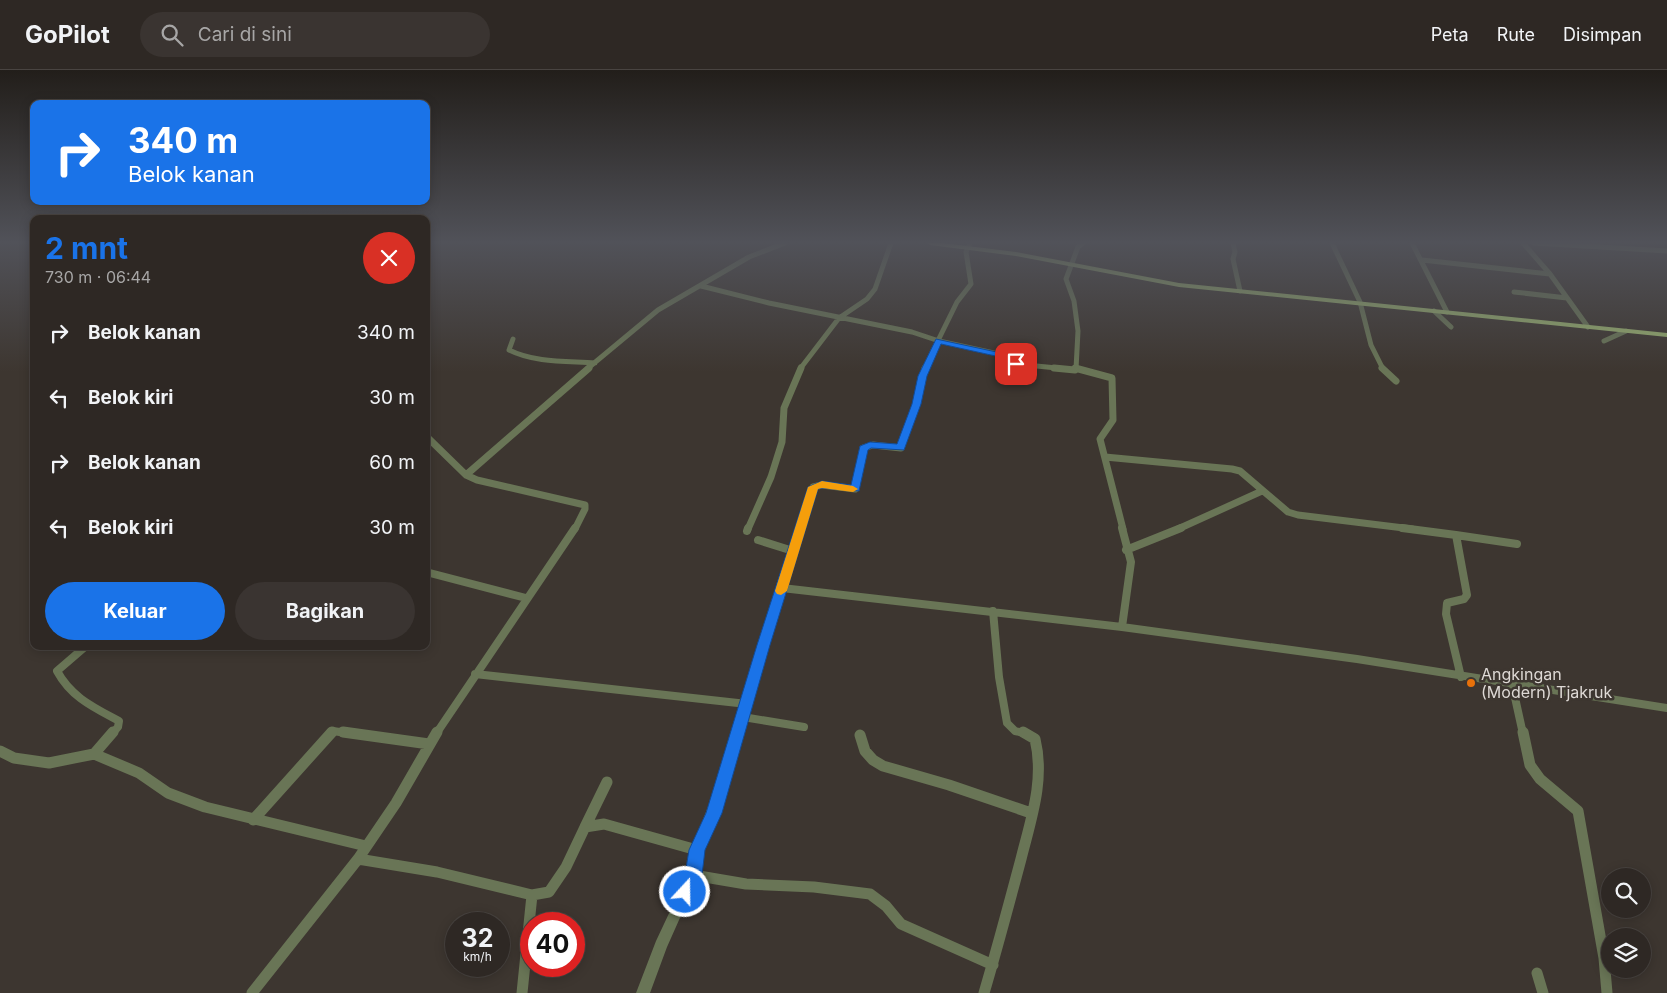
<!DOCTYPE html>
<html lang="id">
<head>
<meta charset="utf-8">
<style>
  :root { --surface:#2e2824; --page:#3a3431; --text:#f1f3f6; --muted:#a7a6a6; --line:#494441; --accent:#1a73e8 }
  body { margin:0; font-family:Inter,sans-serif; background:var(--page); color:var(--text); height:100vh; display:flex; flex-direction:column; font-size:19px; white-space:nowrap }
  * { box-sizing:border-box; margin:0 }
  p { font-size:16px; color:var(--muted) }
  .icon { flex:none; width:28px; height:28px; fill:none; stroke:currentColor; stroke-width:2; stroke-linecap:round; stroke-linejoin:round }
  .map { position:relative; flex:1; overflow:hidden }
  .side { position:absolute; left:30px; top:145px; width:400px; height:435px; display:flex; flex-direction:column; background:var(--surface); border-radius:10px; box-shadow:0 2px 12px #0003,0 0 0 1px var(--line) }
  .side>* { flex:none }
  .top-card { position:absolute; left:30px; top:30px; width:400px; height:105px; border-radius:10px; box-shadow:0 2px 12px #0003,0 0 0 1px var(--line); background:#1a73e8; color:#fff; overflow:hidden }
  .tools { position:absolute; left:1601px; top:798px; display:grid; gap:10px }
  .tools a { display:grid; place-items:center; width:50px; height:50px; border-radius:50%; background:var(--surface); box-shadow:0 2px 12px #0003,0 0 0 1px var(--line); font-size:25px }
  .speed { position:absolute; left:445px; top:842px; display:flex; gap:10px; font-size:25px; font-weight:700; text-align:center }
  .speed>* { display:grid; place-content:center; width:65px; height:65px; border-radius:50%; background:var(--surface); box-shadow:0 2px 12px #0003,0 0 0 1px var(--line); line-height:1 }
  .speed small { font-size:12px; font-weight:400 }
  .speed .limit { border:8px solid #d22; background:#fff; color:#111 }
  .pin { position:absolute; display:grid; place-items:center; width:42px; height:42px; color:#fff; margin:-21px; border-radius:10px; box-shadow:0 2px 8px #0006 }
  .me { position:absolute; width:55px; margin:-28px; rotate:21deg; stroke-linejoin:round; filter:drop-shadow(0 0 4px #0008) }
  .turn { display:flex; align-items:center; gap:18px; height:105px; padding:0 15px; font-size:22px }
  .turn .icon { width:65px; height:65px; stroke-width:2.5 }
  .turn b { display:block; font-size:35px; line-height:42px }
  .round { display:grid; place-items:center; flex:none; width:52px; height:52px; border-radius:26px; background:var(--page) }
  .headline { display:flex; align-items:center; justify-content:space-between; height:85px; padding:0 15px }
  h1 { font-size:30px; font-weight:700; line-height:38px; color:var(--accent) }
  .action { display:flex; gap:10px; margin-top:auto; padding:10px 15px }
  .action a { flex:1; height:58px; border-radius:30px; background:var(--accent); color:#fff; font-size:20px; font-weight:700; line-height:58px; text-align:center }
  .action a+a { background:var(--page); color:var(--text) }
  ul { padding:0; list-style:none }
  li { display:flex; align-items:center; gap:15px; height:65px; padding:0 15px }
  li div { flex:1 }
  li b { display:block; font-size:19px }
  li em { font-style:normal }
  header { display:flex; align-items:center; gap:30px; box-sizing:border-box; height:70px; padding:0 25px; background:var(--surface); border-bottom:1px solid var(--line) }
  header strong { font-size:24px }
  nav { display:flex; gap:28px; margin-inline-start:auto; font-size:18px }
  .search { width:350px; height:45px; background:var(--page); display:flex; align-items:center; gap:12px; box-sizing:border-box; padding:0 18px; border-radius:28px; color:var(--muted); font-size:19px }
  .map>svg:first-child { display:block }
</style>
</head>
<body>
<header>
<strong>GoPilot</strong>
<div class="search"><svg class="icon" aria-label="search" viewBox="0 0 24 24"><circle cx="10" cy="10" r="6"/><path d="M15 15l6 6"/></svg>Cari di sini</div>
<nav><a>Peta</a><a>Rute</a><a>Disimpan</a></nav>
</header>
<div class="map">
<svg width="1667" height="923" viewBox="0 0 1667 923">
  <rect width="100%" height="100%" fill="#3d3630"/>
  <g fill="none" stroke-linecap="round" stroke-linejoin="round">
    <!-- minor-far3 -->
    <path stroke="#697556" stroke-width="5" d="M1233 173 1235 182 1233 189 1240 221
      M1332 173 1360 232 1371 275 1383 299
      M1412 173 1447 242
      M1523 173 1550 204 1588 257
      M1534 173 1667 181
      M1422 190 1550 204
      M701 216 769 233 912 262 939 271 1003 285 1016 294 1067 299
      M1514 222 1567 228
      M1434 241 1451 257
      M513 269 509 280C535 293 567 291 595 293
      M1604 271 1626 261
      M587 299 658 240 749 187 785 173
      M800 299 839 248 867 229 875 219 891 173
      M924 299 957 232 971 214 966 182 970 173
      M1076 299 1078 261 1074 231 1066 209 1078 177 1083 173"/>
    <!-- minor-far2 -->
    <path stroke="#697556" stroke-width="7" d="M1054 298 1075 300
      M1075 298 1112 308 1113 350 1100 369 1123 459
      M1382 298 1396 311
      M426 366 466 405
      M1105 387 1232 399 1240 401 1288 442 1298 445 1412 459
      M575 459 585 439V435L477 410 466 405 589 298
      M748 459 771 407 782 372 784 338 801 298
      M800 459 813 417 822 415 855 419 863 378 873 375 901 378 916 334 925 298
      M1178 459 1262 421"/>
    <!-- minor-far1 -->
    <path stroke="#697556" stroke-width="8" d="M1402 458 1456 465 1467 525 1464 529 1447 533 1446 544 1461 607
      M747 461 748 458
      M1456 465 1517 474
      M758 470 793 481
      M1126 480 1181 458
      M426 502 526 528
      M782 518 800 458
      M993 541 999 607 1007 653 1015 661 1028 664
      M1122 557 1131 492 1122 458
      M86 576 57 601C71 627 93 637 119 651L118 657 112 664
      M475 604 747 634
      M1512 614 1523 664
      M743 647 804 657
      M331 664 333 661 353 664
      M436 664 575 458
      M737 664 760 583 782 518 1122 557 1357 589 1667 638"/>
    <!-- minor -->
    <path stroke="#697556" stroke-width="11" d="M343 662 429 674
      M1523 662 1530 695 1540 709 1578 741 1604 888 1607 923
      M860 665 865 681 873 690 883 696 949 715 1031 743
      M0 681 14 688 49 693 94 684 139 703 168 723 205 737 366 776
      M94 684 113 662
      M253 750 332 662
      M585 757 607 712
      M358 789 437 802 532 825 549 822 566 797 585 757 604 754 697 780 722 716 737 662
      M693 805 746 814 814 817 870 824 886 836 901 854 993 895
      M1537 903 1543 923
      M252 923 358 789 396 733 437 662
      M522 923 532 825
      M984 923C997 879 1009 834 1021 789 1031 749 1045 710 1035 669L1023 662"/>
    <!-- tertiary -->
    <path fill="#697556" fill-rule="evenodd" d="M697 774 701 776 703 780 699 805 667 877 650 923H636L656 871 687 805 693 776Z"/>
    <!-- primary -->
    <path fill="#98b06f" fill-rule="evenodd" d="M927 173H943L1016 182 1179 213 1667 263V267L1179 217 1016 186 930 175Z"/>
  </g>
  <!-- sky -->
  <linearGradient id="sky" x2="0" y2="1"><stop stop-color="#221e1a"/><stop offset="0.57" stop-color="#515259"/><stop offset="1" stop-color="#515259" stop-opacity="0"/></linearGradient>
  <rect width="1667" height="302" fill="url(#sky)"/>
  <!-- route -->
  <path fill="#1a73e8" stroke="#114b97" d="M936 269 1006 284 1021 294 1016 297 1000 287 941 274 927 306 921 334 904 380 871 378 868 380 859 421 822 418 818 419 770 575 722 743 705 780 702 805 691 828 685 830 679 828 677 822 685 804 689 780 706 743 757 575 808 417 822 411 851 415 860 376 870 372 897 374 912 334 918 306Z"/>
  <!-- slow -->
  <path fill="#f59e0b" d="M822 411 853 416 858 419 853 422 822 418 818 419 787 521 781 525 777 524 775 521 808 417Z"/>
  <!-- markers -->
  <circle fill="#e8710a" stroke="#3d3630" stroke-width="2" cx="1471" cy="613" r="5"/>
  <g text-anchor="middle" stroke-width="5" stroke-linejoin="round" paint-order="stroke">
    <!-- near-poi labels -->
    <g font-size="16" fill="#ded9d5" stroke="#3d3630" text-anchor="start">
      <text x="1481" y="610">Angkingan<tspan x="1481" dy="18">(Modern) Tjakruk</tspan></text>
    </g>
  </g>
</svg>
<div class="tools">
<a><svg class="icon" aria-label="search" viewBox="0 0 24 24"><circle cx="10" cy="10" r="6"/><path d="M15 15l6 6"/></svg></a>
<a><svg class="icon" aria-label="layers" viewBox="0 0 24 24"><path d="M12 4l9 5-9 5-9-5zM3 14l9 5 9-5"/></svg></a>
</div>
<div class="speed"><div>32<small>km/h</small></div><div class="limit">40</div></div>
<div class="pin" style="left:1016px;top:294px;background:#d93025"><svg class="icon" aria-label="arrive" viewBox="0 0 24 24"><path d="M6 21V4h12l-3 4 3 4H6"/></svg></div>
<svg class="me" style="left:685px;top:822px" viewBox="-20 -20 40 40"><circle r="17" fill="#1a73e8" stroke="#fff" stroke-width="3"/><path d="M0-11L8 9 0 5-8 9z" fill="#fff"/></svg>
<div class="top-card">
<div class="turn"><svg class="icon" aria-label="right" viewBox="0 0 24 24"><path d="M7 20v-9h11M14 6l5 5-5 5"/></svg><div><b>340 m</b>Belok kanan</div></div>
</div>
<section class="side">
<div class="headline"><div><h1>2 mnt</h1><p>730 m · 06:44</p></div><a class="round" style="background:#d93025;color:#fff"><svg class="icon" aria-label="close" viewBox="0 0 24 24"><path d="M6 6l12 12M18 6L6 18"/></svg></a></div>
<ul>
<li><svg class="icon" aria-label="right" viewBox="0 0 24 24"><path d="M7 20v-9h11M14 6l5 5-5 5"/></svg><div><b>Belok kanan</b></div><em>340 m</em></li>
<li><svg class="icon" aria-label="left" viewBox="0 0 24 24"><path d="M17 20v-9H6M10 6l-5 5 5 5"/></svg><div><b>Belok kiri</b></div><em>30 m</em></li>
<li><svg class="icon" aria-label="right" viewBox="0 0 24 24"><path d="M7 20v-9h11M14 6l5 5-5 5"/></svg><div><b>Belok kanan</b></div><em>60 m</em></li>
<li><svg class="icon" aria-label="left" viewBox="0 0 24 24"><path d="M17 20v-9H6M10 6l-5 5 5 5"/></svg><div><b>Belok kiri</b></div><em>30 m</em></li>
</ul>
<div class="action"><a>Keluar</a><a>Bagikan</a></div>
</section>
</div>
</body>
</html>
